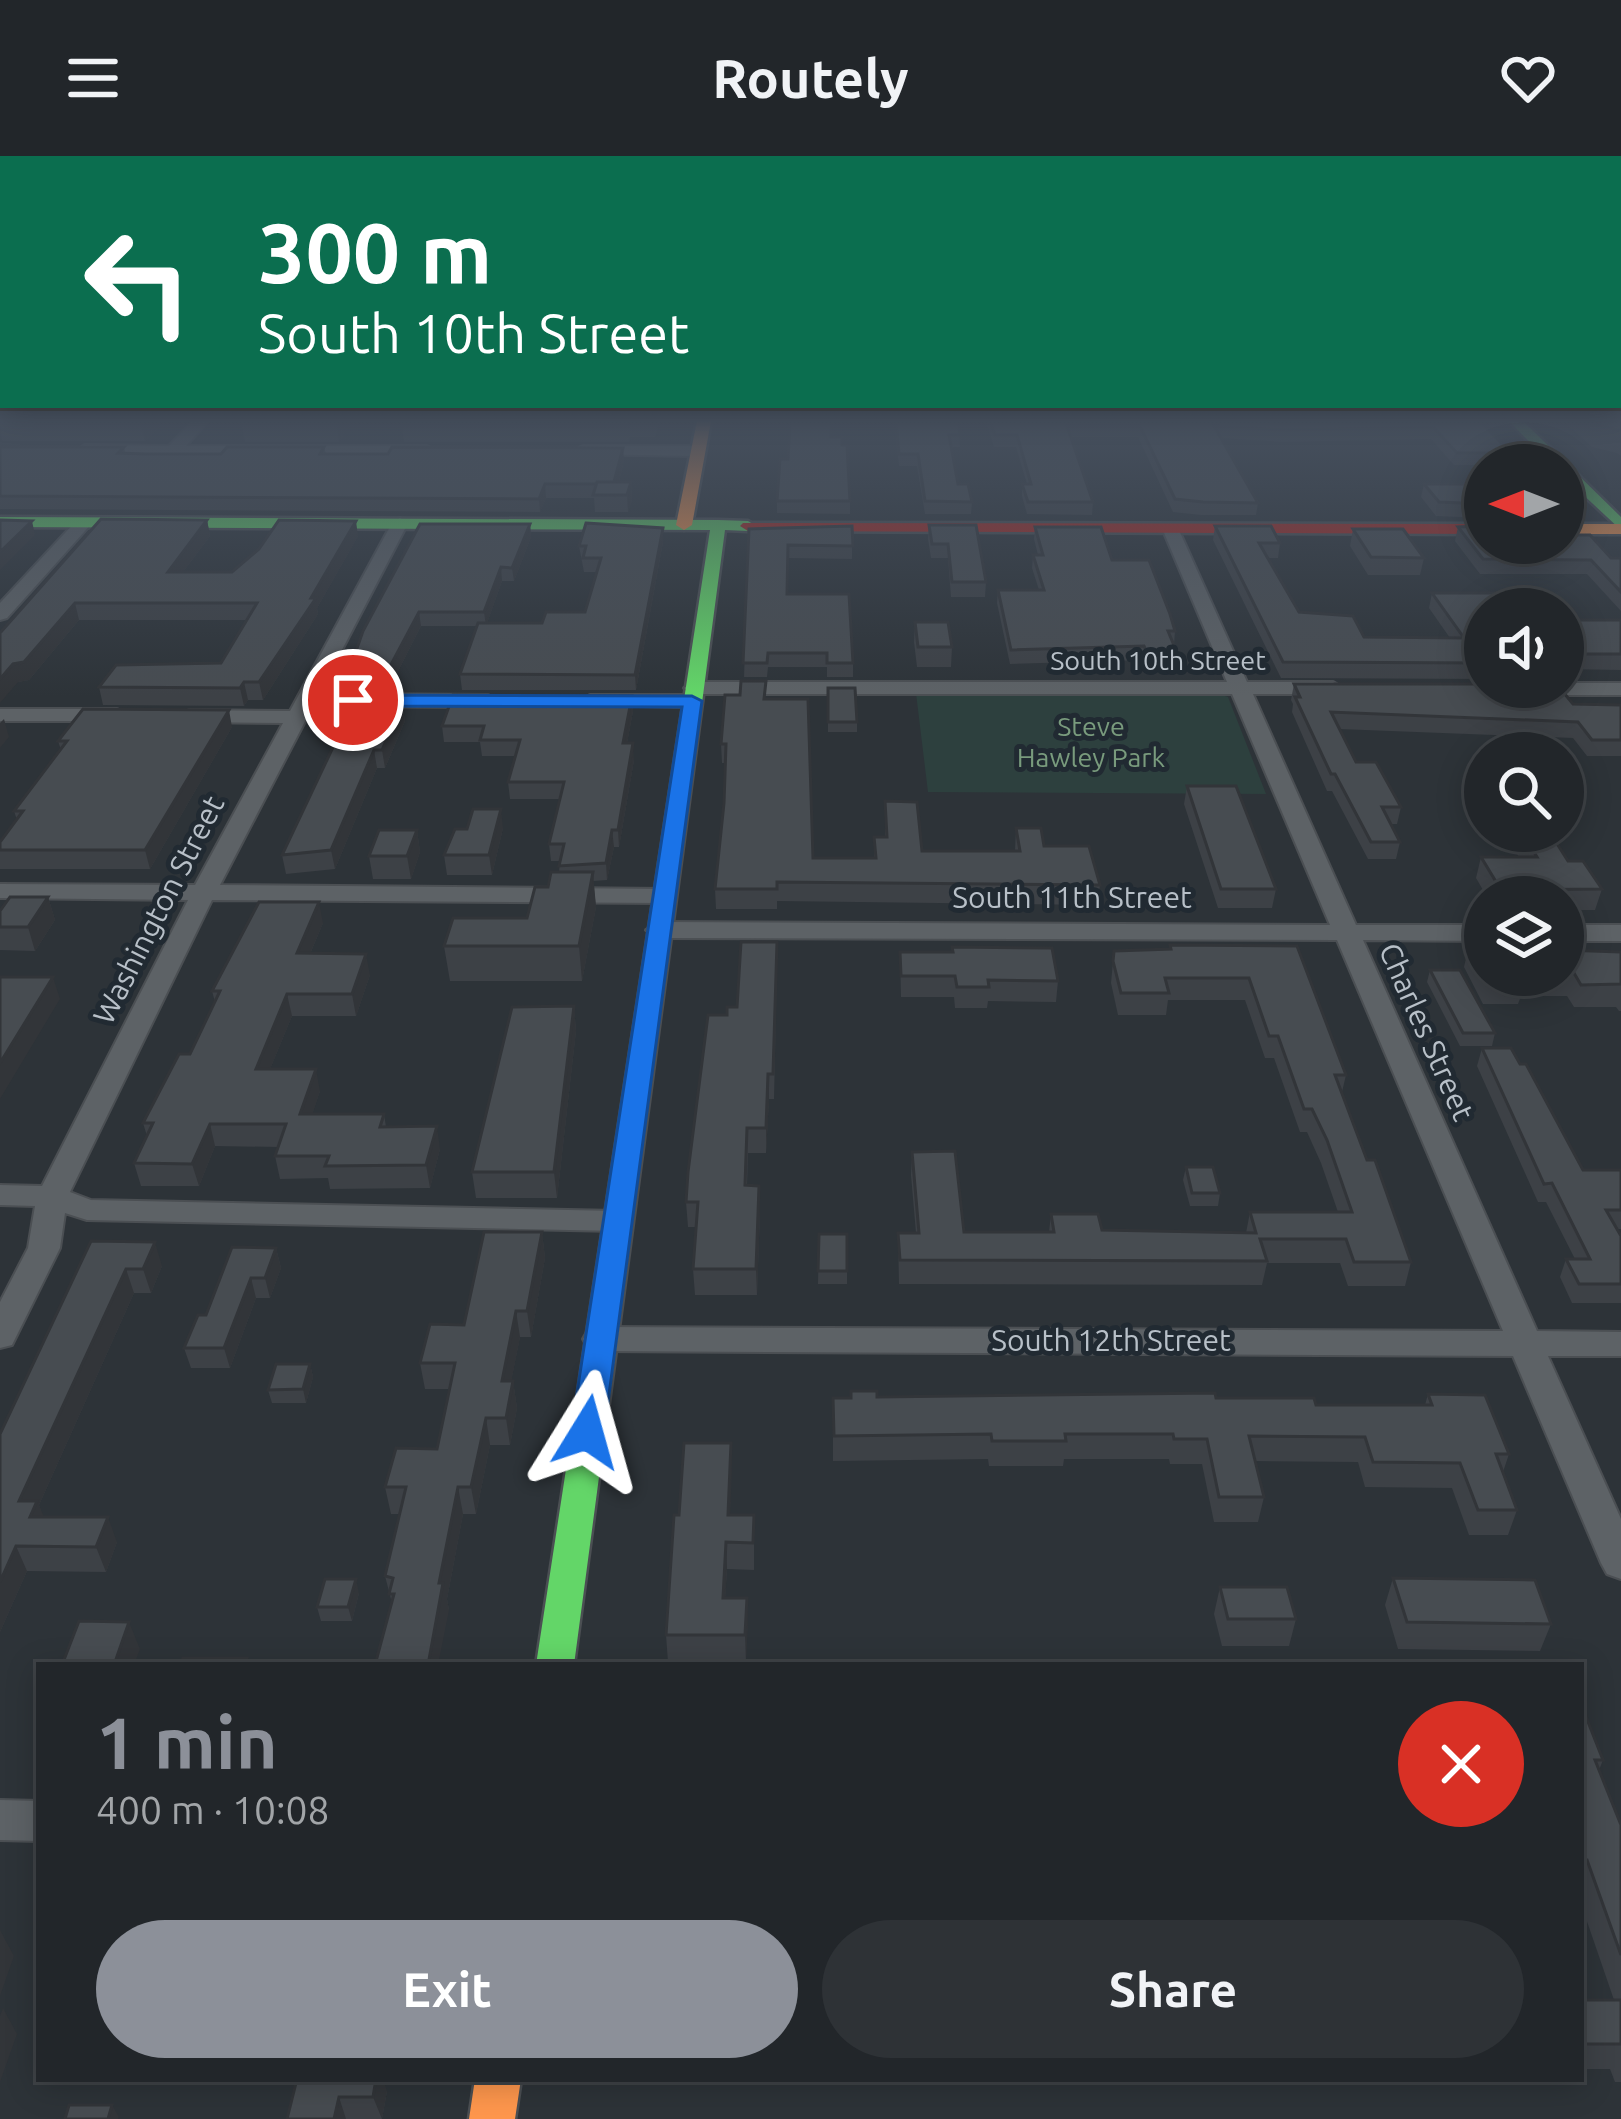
<!DOCTYPE html>
<html lang="en">
<head>
<meta charset="utf-8">
<style>
  :root { --surface:#22262a; --page:#2e3236; --text:#f1f3f6; --muted:#a2a5a8; --line:#3f4347; --accent:#8c9099 }
  body { margin:0; font-family:Ubuntu,sans-serif; background:var(--page); color:var(--text); height:100vh; display:flex; flex-direction:column; font-size:45px; white-space:nowrap }
  * { box-sizing:border-box; margin:0 }
  p { font-size:39px; color:var(--muted) }
  .icon { flex:none; width:66px; height:66px; fill:none; stroke:currentColor; stroke-width:2; stroke-linecap:round; stroke-linejoin:round }
  .map { position:relative; flex:1; overflow:hidden }
  .details { position:absolute; left:36px; top:1506px; width:1548px; height:420px; display:flex; flex-direction:column; background:var(--surface); border-radius:0px; box-shadow:0 6px 30px #0003,0 0 0 3px var(--line) }
  .details>* { flex:none }
  .banner { position:absolute; left:0px; top:0px; width:1623px; height:252px; box-shadow:0 6px 30px #0003,0 0 0 3px var(--line); background:#0b6e4f; color:#fff; overflow:hidden }
  .needle { width:78px; rotate:270deg }
  .buttons { position:absolute; left:1464px; top:288px; display:grid; gap:24px }
  .buttons a { display:grid; place-items:center; width:120px; height:120px; border-radius:50%; background:var(--surface); box-shadow:0 6px 30px #0003,0 0 0 3px var(--line); font-size:60px }
  .pin { position:absolute; display:grid; place-items:center; width:102px; height:102px; color:#fff; margin:-51px; border:6px solid #fff; border-radius:50%; box-shadow:0 3px 12px #0007 }
  .me { position:absolute; width:132px; margin:-66px; rotate:8deg; stroke-linejoin:round; filter:drop-shadow(0 0 9px #0008) }
  .turn { display:flex; align-items:center; gap:42px; height:252px; padding:0 60px; font-size:54px }
  .turn .icon { width:156px; height:156px; stroke-width:2.5 }
  .turn b { display:block; font-size:84px; line-height:102px }
  .round { display:grid; place-items:center; flex:none; width:126px; height:126px; border-radius:63px; background:var(--page) }
  .overview { display:flex; align-items:center; justify-content:space-between; height:204px; padding:0 60px }
  h1 { font-size:72px; font-weight:700; line-height:90px; color:var(--accent) }
  .primary-button { display:flex; gap:24px; margin-top:auto; padding:24px 60px }
  .primary-button a { flex:1; height:138px; border-radius:72px; background:var(--accent); color:#fff; font-size:48px; font-weight:700; line-height:138px; text-align:center }
  .primary-button a+a { background:var(--page); color:var(--text) }
  header { display:flex; justify-content:space-between; align-items:center; height:156px; padding:0 60px; background:var(--surface); font-size:54px; font-weight:700 }
  .map>svg:first-child { display:block }
</style>
</head>
<body>
<header><svg class="icon" aria-label="menu" viewBox="0 0 24 24"><path d="M4 6h16M4 12h16M4 18h16"/></svg>Routely<svg class="icon" aria-label="heart" viewBox="0 0 24 24"><path d="M12 20l-8-8c-3-5 5-10 8-4 3-6 11-1 8 4z"/></svg></header>
<div class="map">
<svg width="1621" height="1963" viewBox="0 0 1621 1963">
  <rect width="100%" height="100%" fill="#2d3338"/>
  <!-- green -->
  <path fill="#2d403e" d="M1210 535 1228 541 1266 638 928 636 916 537Z"/>
  <g fill="none" stroke-linecap="round" stroke-linejoin="round">
    <defs>
      <path id="street" d="M193 265H208L186 290H427L435 295 427 300 85 299 77 294 85 289 169 290Z
        M583 290H697L705 295 697 300 578 298V292Z
        M400 362 408 367 319 538 488 539 498 545 488 551 313 550 220 729 664 733 676 740 664 747 212 744 70 1036 91 1044 617 1055 633 1065 617 1075 87 1064 65 1057 60 1092 12 1189 0 1192V1146L28 1092 35 1050 0 1049V1029L42 1030 188 744 0 742V728L195 729 283 567 189 566 179 560 189 554 290 555 392 367Z
        M78 363 92 367 7 462 0 464V447Z
        M1164 368 1178 372 1247 526H1333L1343 532 1333 538H1253L1356 769H1485V785L1363 784 1537 1175 1621 1176V1200H1548L1621 1363V1423L1607 1418 1601 1407 1513 1200 600 1195 588 1192 583 1183 588 1174 600 1171 1503 1175 1337 784 659 782 646 774 659 766 1330 769 1232 538H694L684 532 694 526H1227L1162 372Z
        M1563 527H1621V539H1519L1509 533 1563 531Z
        M590 539H692L702 545 692 551 583 549 580 545Z
        M0 553H117L127 559 117 565H0Z
        M1563 769H1621V785H1563Z
        M0 1644 39 1645V1685L0 1684Z"/>
      <path id="fast" d="M1509 265H1523L1621 361V374L1563 320V309H1552Z
        M0 361 718 364 748 365 756 370 748 375 725 374 574 1509H536L710 374 0 371Z"/>
      <path id="slow" d="M697 265H711L692 369 684 374 676 369Z
        M1563 368H1621V378H1563Z
        M475 1923H521L515 1963H469Z"/>
      <path id="jam" d="M743 367 1485 368V378L748 375 740 370Z"/>
    </defs>
    <!-- street casing -->
    <use href="#street" stroke="#4b4f53" stroke-width="4"/>
    <!-- fast casing -->
    <use href="#fast" stroke="#4b4f53" stroke-width="5"/>
    <!-- slow casing -->
    <use href="#slow" stroke="#4b4f53" stroke-width="5"/>
    <!-- jam casing -->
    <use href="#jam" stroke="#4b4f53" stroke-width="5"/>
    <!-- street -->
    <use href="#street" fill="#5d6266" fill-rule="evenodd"/>
    <!-- fast -->
    <use href="#fast" fill="#63d668" fill-rule="evenodd"/>
    <!-- slow -->
    <use href="#slow" fill="#ff974d" fill-rule="evenodd"/>
    <!-- jam -->
    <use href="#jam" fill="#b3261e" fill-rule="evenodd"/>
  </g>
  <!-- wall -->
  <path fill="#3d4146" d="M0 265H157L159 271 145 285H2Z
    M241 265H353L339 286H245Z
    M660 265 655 281H630L629 286H404L402 270Z
    M894 265H958L960 291H951L958 328 972 346 971 358H925L917 310H899Z
    M986 265H1480L1511 297 1508 309H1454L1431 283 1283 286 1221 282 1258 347 1256 359H1201L1173 356 1138 281H1071L1093 346 1092 359 1027 358 1022 340V328H1027L1016 291H994Z
    M1564 265H1621V300L1617 297 1592 291Z
    M831 281 850 345V358L777 357V345L788 303Z
    M0 291H124L125 297 221 298 324 291 326 298 624 304 619 326H631L632 344 628 356H595L594 342H546L540 356 0 353Z
    M1424 328H1485V362L1436 360 1421 341Z
    M207 364 210 380 183 416H232L358 380 317 452 318 458 263 544H248L244 550 103 549 99 531 221 507 247 464H79L29 524 18 526 0 477Z
    M530 368 531 381 514 425H502L487 467H542L585 456 597 416H584L579 390 663 386 636 534H462L460 518 477 470H421L389 533H351L348 518 363 475Z
    M929 369 986 426 985 441H951L948 402H931L928 383Z
    M852 370V403L788 402 787 438 853 507V521H827V511H768L767 521H744L749 373Z
    M1215 370 1280 387 1278 402H1267L1299 456 1364 481 1450 482 1429 452 1432 437 1485 453V523L1281 522 1213 384Z
    M1035 371 1112 404 1175 475 1174 489 1178 499 1176 513H1146L1143 504 1010 508 997 447 998 434H1039L1032 412 1033 399H1038L1034 383Z
    M1458 371 1611 402H1621V455L1587 418H1480L1455 385Z
    M1353 373 1424 402 1420 419H1368L1350 390Z
    M1563 464H1621V514L1563 513Z
    M915 466 952 491 951 511H917L914 486Z
    M1294 528 1573 548 1621 549V600H1587L1573 582 1339 573 1356 606 1401 651 1397 668H1391L1400 686 1396 703H1368L1332 635H1327L1292 556 1293 548 1291 544Z
    M828 532 857 566V576H828Z
    M740 539 766 543 813 702H874V681H885V645L922 695H1015L1016 672 1100 729 1097 749 777 745V753H716L715 733 724 647 726 607H722L721 588Z
    M632 540 633 555 627 587 634 604 619 691H614L607 724 593 725 596 751 582 825H450L444 790 527 762 559 716 560 705H551L549 688 560 643H510L508 626 515 600H482L480 586H444L442 570Z
    M402 548 405 565 385 612H377L335 713 286 718 282 699 339 576 338 568Z
    M232 571 150 713H0V686L17 664 14 655 61 594 58 585Z
    M1187 630 1276 733 1272 752H1218L1184 648Z
    M503 672 492 719H447L444 699 467 673Z
    M417 674 420 696 411 723H373L369 700Z
    M1504 675H1549L1568 705 1602 733 1595 754H1563V741H1487L1476 722 1481 701H1519Z
    M48 741 55 764 35 795 0 794V755Z
    M323 767 310 798 370 819 356 860H292L270 913 320 935 312 958H384L386 971 440 993 430 1032 330 1033 328 1022 280 1023 275 1000 278 991 215 990 199 1030H141L134 1007 147 980 143 967 190 898 215 846 212 835Z
    M1170 789 1297 790 1346 919 1342 936 1367 1004 1411 1106 1405 1130H1348L1340 1107H1267L1262 1129 899 1128 898 1077H916L911 1019 912 996 964 1076H1049L1051 1058 1102 1074 1246 1077 1250 1056H1338L1321 1007 1307 976H1300L1274 902H1265L1245 844H1168L1166 859H1118L1111 827 1114 795 1169 793Z
    M1469 789 1485 819H1563V794L1621 796V855H1619L1616 851H1574L1567 840H1521L1518 848H1483L1464 811Z
    M900 796 1058 825 1056 846 988 845 987 852H955L954 841H901Z
    M777 810 774 943H769L766 997H748L747 1029 760 1055 757 1139H695L693 1113 696 1071H688L686 1046 737 851Z
    M1430 814 1495 877 1492 890H1460L1427 826Z
    M574 850 576 875 557 1042H476L472 1016Z
    M1482 892 1583 1014H1621V1073H1617L1621 1080V1147H1572L1560 1121 1566 1103H1575L1546 1046H1538L1477 910Z
    M1186 1011 1220 1037 1218 1050H1190L1183 1024Z
    M542 1076 545 1102 531 1181H520L511 1225H513L517 1252 510 1289H490L476 1358H463L447 1443 449 1454 392 1447 385 1420 400 1358H391L385 1331 437 1293 450 1233H425L420 1207 464 1169Z
    M819 1078H847V1128H818Z
    M91 1085 162 1110 151 1137H134L39 1349 43 1361 117 1386 106 1416 27 1415 0 1476V1278Z
    M276 1092 281 1112 270 1142H256L230 1212H191L184 1192 206 1159Z
    M310 1208 313 1221 306 1247H272L268 1234Z
    M1428 1238 1509 1298 1503 1316 1517 1354 1508 1379H1469L1452 1332 1365 1331 1358 1306 1255 1305 1264 1341 1258 1366H1214L1202 1308H1170L1169 1303H1064L1063 1310H989L988 1303 833 1305V1242H1216L1316 1249H1425Z
    M731 1287 730 1359H754V1414L727 1413 725 1442H747L746 1506H668L666 1479 679 1359Z
    M1393 1422 1551 1468 1540 1495 1398 1493 1385 1449Z
    M1220 1431 1296 1463 1289 1490H1222L1214 1458Z
    M359 1437 352 1465H321L317 1451Z
    M1581 1548 1603 1604 1599 1614 1621 1669V1926H1615L1610 1913H1581V1844H1614L1581 1748Z
    M297 1923 387 1935 382 1963H287Z
    M1317 1923H1352V1925H1318Z
    M1433 1923H1502L1501 1925H1434Z"/>
  <!-- shaded-wall -->
  <path fill="#323539" d="M140 265H157L159 271 145 285Z
    M336 265H353L339 286Z
    M623 292 624 304 615 342 614 328Z
    M631 326 632 344 628 356 627 339Z
    M545 328 546 342 540 356 539 343Z
    M207 364 210 380 171 432 168 416Z
    M32 365 35 379 0 414V396Z
    M356 365 358 380 317 452 318 458 263 544 259 526Z
    M530 368 531 381 514 425 512 412Z
    M663 372V386L636 534 635 519Z
    M501 411 502 425 486 470 484 456Z
    M75 447 79 464 29 524 18 526 0 547V523Z
    M419 456 421 470 389 533 386 518Z
    M244 526 248 544 244 550 240 532Z
    M632 540 633 555 624 604 623 587Z
    M402 548 405 565 385 612 382 594Z
    M229 554 232 571 150 713 145 694Z
    M4 563 9 581 0 592V567Z
    M633 587 634 604 619 691 618 674Z
    M374 594 377 612 335 713 331 694Z
    M501 653 503 672 492 719 489 699Z
    M417 674 420 696 411 723 407 700Z
    M612 674 614 691 607 724 606 707Z
    M593 716 596 751 582 825 579 790Z
    M48 741 55 764 35 795 28 771Z
    M319 746 323 767 301 819 297 797Z
    M366 798 370 819 356 860 352 838Z
    M53 821 60 843 0 943V907Z
    M287 838 292 860 261 935 256 913Z
    M574 850 576 875 557 1042 554 1016Z
    M316 913 320 935 305 981 300 958Z
    M768 918 769 943 766 997V972Z
    M210 968 215 990 199 1030 192 1008Z
    M437 970 440 993 430 1032 426 1009Z
    M759 1030 760 1055 757 1139 756 1113Z
    M542 1076 545 1102 531 1181 527 1155Z
    M155 1086 162 1110 151 1137 143 1113Z
    M276 1092 281 1112 270 1142 265 1122Z
    M126 1113 134 1137 39 1349 47 1369 32 1365 19 1345Z
    M251 1122 256 1142 230 1212 224 1192Z
    M516 1155 520 1181 506 1252 502 1225Z
    M310 1208 313 1221 306 1247 303 1233Z
    M513 1225 517 1252 510 1289 506 1262Z
    M486 1262 490 1289 476 1358 471 1331Z
    M731 1287 732 1314 729 1386 728 1359Z
    M458 1331 463 1358 447 1443 449 1454 438 1509H428L439 1427Z
    M108 1361 117 1386 106 1416 96 1391Z
    M726 1386 727 1413 724 1469 723 1442Z
    M16 1390 27 1415 0 1476V1426Z
    M356 1423 359 1437 352 1465 348 1451Z
    M747 1442 748 1469 746 1506 745 1479Z
    M129 1466 140 1493 134 1509H114Z
    M0 1774 14 1800 0 1840Z
    M3 1852 17 1878 0 1926V1860Z
    M376 1923H383L387 1935 382 1963 373 1941Z
    M339 1941 346 1963H334Z
    M112 1949 119 1961 118 1963H108Z"/>
  <!-- building -->
  <path fill="#474c51" stroke="#323539" stroke-width="3" d="M404 265H655H629L628 270H402Z
    M790 265H831V281H842V289H847L850 345H777L780 303H788Z
    M896 265H958L960 279H949L958 328H968L972 346 925 345 918 298H899Z
    M990 265H1480L1511 297H1457L1433 271 1285 274 1214 270 1258 347 1203 346 1175 343 1140 270H1067L1093 346H1028L1022 328H1031L1017 279H995Z
    M1593 265H1621V275L1598 269Z
    M0 291H124L118 297 146 298H221L227 291H324L320 298H388L392 291 623 292 614 326H597L596 328H545L539 343 0 340Z
    M597 326H631L627 339H593Z
    M1424 328H1485V348L1439 346Z
    M101 363 207 364 168 416H232L259 393 279 364 356 365 311 442H316L259 526H244L240 532 99 531 116 509 221 507 257 447H75L24 506 13 508 0 523V477Z
    M0 364 32 365 0 396Z
    M586 367 663 372 635 519 460 518 478 467H542L546 456H585L601 402H583L586 390H579Z
    M420 368H530L512 412 501 411 484 456H419L386 518H348L363 475Z
    M929 369H976L986 426H952L948 388H932Z
    M852 370 853 390 788 389 787 438H849L853 507H827V497H768L767 507H743L749 373Z
    M1215 370H1271L1280 387H1259L1299 456 1353 460 1364 481 1464 482 1432 437H1539L1552 453H1485V507L1283 506Z
    M1485 370V387H1563V379H1590L1611 402H1621V436L1591 404 1483 403 1458 371Z
    M1035 371H1101L1112 404H1149L1170 458 1175 475H1168L1178 499H1148L1144 490 1011 494 998 434H1044L1033 399H1043Z
    M1353 373H1403L1424 402 1371 401Z
    M1563 464H1621V498H1563Z
    M915 466H948L952 491H918Z
    M741 525H766L764 543H808L813 702H876L874 681H887L885 645 917 646 922 695H1020L1016 672H1041L1044 690H1089L1100 729 777 726V733H715L724 647 726 588H721L725 539H740Z
    M1294 528H1485V531H1559L1573 548 1621 549V584H1592L1578 566 1331 556 1356 606H1376L1401 651H1382L1400 686H1371L1335 618H1331L1295 541H1300Z
    M828 532H855L857 566H828Z
    M453 539 632 540 623 587H633L618 674H612L606 707 559 710 564 688H549L564 626H508L520 584H480L484 570H442Z
    M350 544 402 548 382 594H374L331 694 282 699 344 568H338Z
    M83 553 229 554 145 694H0V686L23 655H14L67 585H58Z
    M1187 630H1236L1276 733H1221Z
    M473 653H501L489 699H444L455 673H467Z
    M379 674H417L407 700H369Z
    M1521 675H1549L1568 705H1583L1602 733 1501 734 1481 701H1537Z
    M551 716H593L579 790H444L453 762H527L535 731H548Z
    M10 741H48L28 771H0V755Z
    M259 746H319L297 797 366 798 352 838H287L256 913H316L300 958H384L380 971 437 970 426 1009 325 1010 329 1000H275L286 968H210L192 1008 134 1007 153 967H143L179 898H190L220 835H212Z
    M741 786H777L773 918H768L766 972H747L745 1029 759 1030 756 1113H693L698 1046H686L688 1016 708 859H727V851H737Z
    M1170 789 1297 790 1346 919H1335L1367 1004H1375L1411 1106H1354L1346 1083H1260L1267 1105 900 1104 898 1077H919L912 996 955 995 964 1076H1054L1051 1058H1098L1102 1074 1256 1077 1250 1056H1352L1327 984 1312 953H1304L1278 880H1269L1249 822H1165L1169 837H1121L1113 805 1114 795 1171 793Z
    M1469 789 1485 790V818Z
    M952 791 1052 792 1058 825 988 824 989 831H957L955 820H901L900 796H953Z
    M1563 794 1621 796V828L1581 829 1574 817H1563Z
    M1430 814H1460L1495 877H1463Z
    M1486 819H1521L1525 825H1489Z
    M0 821H53L0 907Z
    M574 850 554 1016H472L512 851Z
    M1482 892H1511L1520 908H1526L1583 1014H1621V1054H1606L1621 1080V1128H1579L1566 1103H1590L1552 1027 1544 1028Z
    M1186 1011H1213L1220 1037H1192Z
    M484 1076H542L527 1155H516L502 1225H513L506 1262H486L471 1331H458L439 1427H443L428 1509H375L394 1438H389L393 1422 385 1420 406 1331H385L396 1292 437 1293 455 1207H420L430 1168 464 1169Z
    M819 1078H847V1115H818Z
    M91 1085 155 1086 143 1113H126L19 1345H37L30 1361H108L96 1391 16 1390 0 1426V1278Z
    M232 1091 276 1092 265 1122H251L224 1192H184L198 1159H206Z
    M276 1208H310L303 1233 268 1234Z
    M851 1235H877V1241L1215 1237 1216 1242H1314L1316 1249H1432L1428 1238 1485 1239 1509 1298H1496L1517 1354H1478L1460 1307 1373 1306 1365 1281 1249 1280 1264 1341H1219L1207 1283H1174L1173 1278H1065L1066 1285H992L991 1278 834 1280 833 1242H851Z
    M684 1287H731L728 1359H754L753 1387 726 1386 723 1442H747L745 1479H666L674 1359H679Z
    M1393 1422 1535 1424 1551 1468 1407 1466Z
    M325 1423H356L348 1451H317Z
    M1220 1431H1287L1296 1463H1228Z
    M79 1465 129 1466 114 1509H62Z
    M183 1502H247L245 1509H180Z
    M1581 1548 1603 1604H1595L1621 1669V1799L1587 1704H1581Z
    M1581 1844H1621V1888H1581Z
    M297 1923H376L373 1941H339L334 1963H287Z
    M69 1949H112L108 1963H65Z"/>
  <!-- sky -->
  <linearGradient id="sky" x2="0" y2="1"><stop stop-color="#191c1f"/><stop offset="0.49" stop-color="#46505e"/><stop offset="1" stop-color="#46505e" stop-opacity="0"/></linearGradient>
  <rect width="1621" height="540" fill="url(#sky)"/>
  <!-- route -->
  <path fill="#1a73e8" stroke="#114b97" stroke-width="3" d="M692 540 702 545 604 1276 599 1285 587 1288 576 1285 571 1276 682 551 353 550 343 544 353 539Z"/>
  <g text-anchor="middle" stroke-width="10" stroke-linejoin="round" paint-order="stroke">
    <!-- far-street labels -->
    <g font-size="27" fill="#b8c0c8" stroke="#212a32">
      <text x="1158" y="514">South 10th Street</text>
    </g>
    <!-- far-park labels -->
    <g font-size="27" fill="#799b7d" stroke="#212a32">
      <text x="1091" y="580">Steve<tspan x="1091" dy="31">Hawley Park</tspan></text>
    </g>
    <!-- street labels -->
    <g font-size="30" fill="#b8c0c8" stroke="#212a32">
      <text x="1072" y="752">South 11th Street</text>
      <text transform="translate(159 754) rotate(-63)" y="10">Washington Street</text>
      <text transform="translate(1426 876) rotate(66)" y="10">Charles Street</text>
      <text x="1111" y="1195">South 12th Street</text>
    </g>
  </g>
</svg>
<div class="buttons">
<a><svg class="needle" viewBox="-14 -14 28 28"><path d="M0-13l5 13h-10z" fill="#e53935"/><path d="M0 13l5-13h-10z" fill="#a2a5a8"/></svg></a>
<a><svg class="icon" aria-label="sound" viewBox="0 0 24 24"><path d="M4 9h4l5-4v14l-5-4H4zM17 9q2 3 0 6"/></svg></a>
<a><svg class="icon" aria-label="search" viewBox="0 0 24 24"><circle cx="10" cy="10" r="6"/><path d="M15 15l6 6"/></svg></a>
<a><svg class="icon" aria-label="layers" viewBox="0 0 24 24"><path d="M12 4l9 5-9 5-9-5zM3 14l9 5 9-5"/></svg></a>
</div>
<div class="pin" style="left:353px;top:544px;background:#d93025"><svg class="icon" aria-label="arrive" viewBox="0 0 24 24"><path d="M6 21V4h12l-3 4 3 4H6"/></svg></div>
<svg class="me" style="left:587px;top:1276px" viewBox="-20 -20 40 40"><path d="M0-17L14 15 0 8-14 15z" fill="#1a73e8" stroke="#fff" stroke-width="4"/></svg>
<div class="banner">
<div class="turn"><svg class="icon" aria-label="left" viewBox="0 0 24 24"><path d="M17 20v-9H6M10 6l-5 5 5 5"/></svg><div><b>300 m</b>South 10th Street</div></div>
</div>
<section class="details">
<div class="overview"><div><h1>1 min</h1><p>400 m · 10:08</p></div><a class="round" style="background:#d93025;color:#fff"><svg class="icon" aria-label="close" viewBox="0 0 24 24"><path d="M6 6l12 12M18 6L6 18"/></svg></a></div>
<div class="primary-button"><a>Exit</a><a>Share</a></div>
</section>
</div>
</body>
</html>
